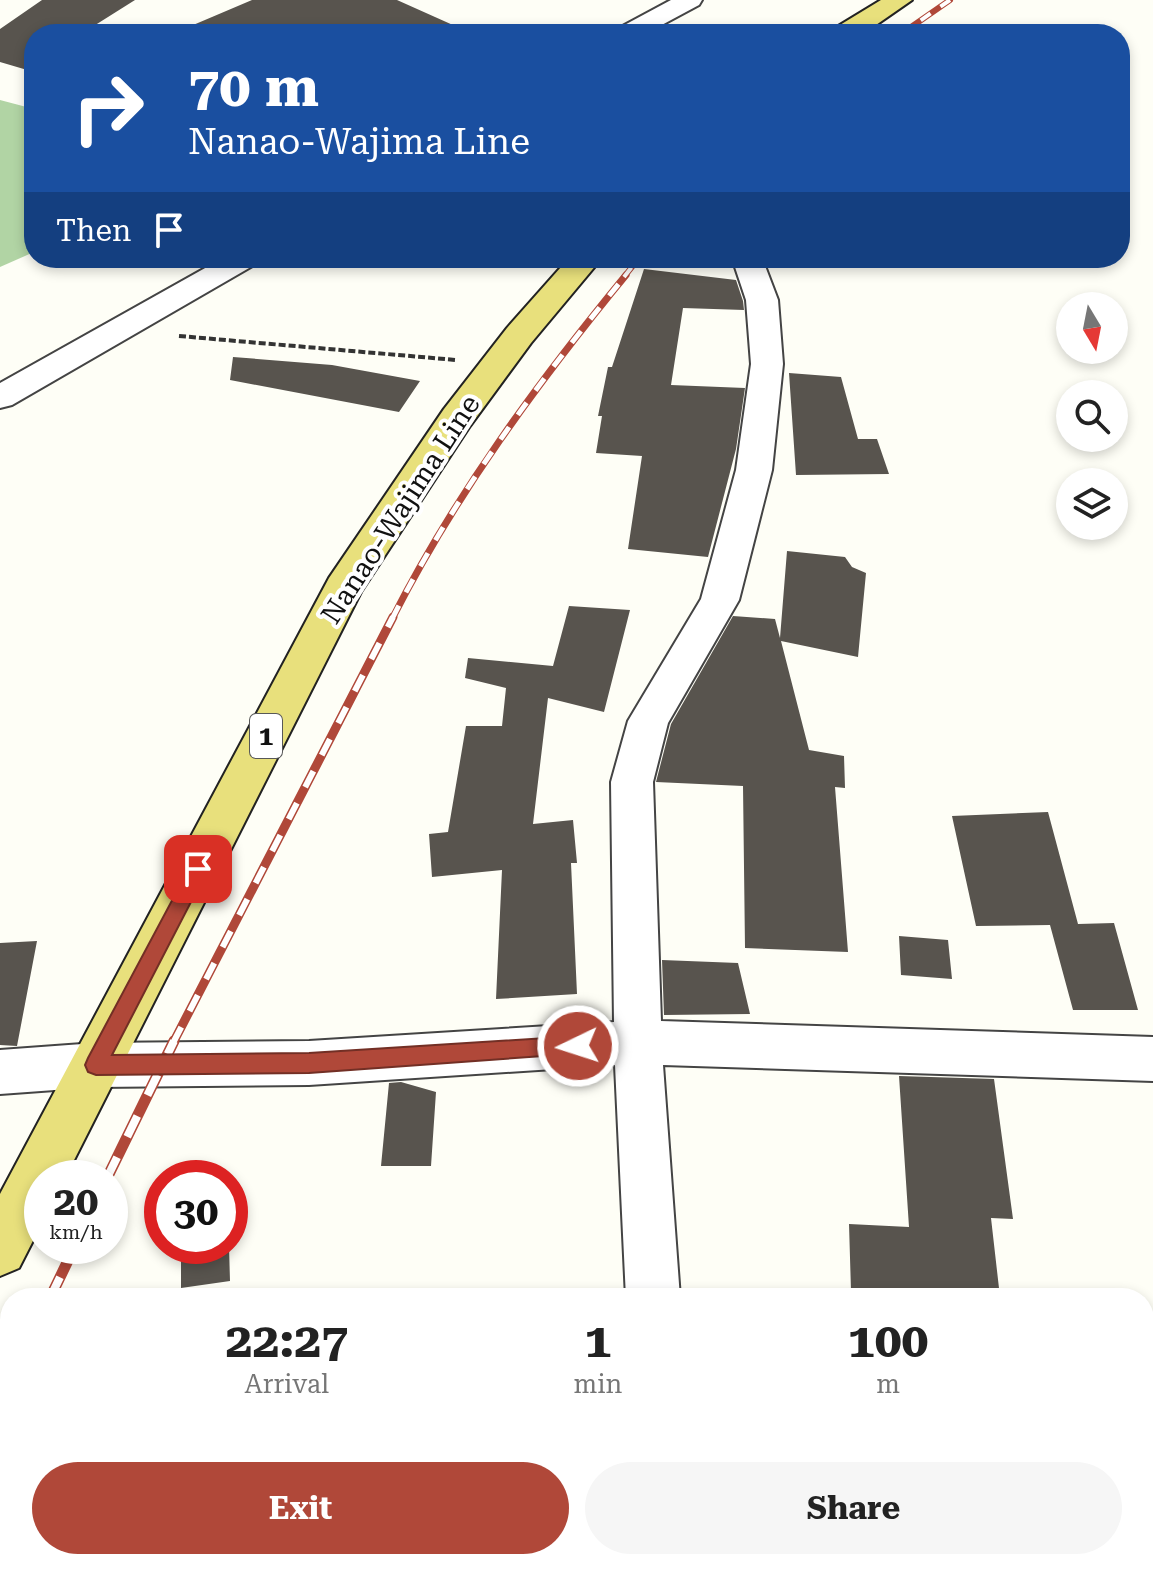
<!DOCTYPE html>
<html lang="en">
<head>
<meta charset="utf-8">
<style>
  :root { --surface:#fff; --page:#f6f6f6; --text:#222; --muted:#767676; --accent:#b04839 }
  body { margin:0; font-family:"Roboto Serif",serif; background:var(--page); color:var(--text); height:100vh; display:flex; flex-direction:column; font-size:30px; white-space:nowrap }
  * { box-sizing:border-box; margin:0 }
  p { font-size:26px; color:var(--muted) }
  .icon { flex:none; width:44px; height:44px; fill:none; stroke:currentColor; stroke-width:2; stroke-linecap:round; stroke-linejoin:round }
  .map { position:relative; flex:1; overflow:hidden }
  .sheet { position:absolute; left:0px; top:1288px; width:1154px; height:282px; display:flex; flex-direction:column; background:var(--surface); border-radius:32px 32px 0 0; box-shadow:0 4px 12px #0003 }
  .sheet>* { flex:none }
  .hud { position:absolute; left:24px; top:24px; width:1106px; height:244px; border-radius:32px; box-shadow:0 4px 12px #0003; background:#1a4fa0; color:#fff; overflow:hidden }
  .needle { width:52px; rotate:170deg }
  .buttons { position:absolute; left:1056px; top:292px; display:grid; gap:16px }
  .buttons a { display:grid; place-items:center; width:72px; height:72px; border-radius:50%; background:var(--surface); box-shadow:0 4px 12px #0003; font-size:40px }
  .speed { position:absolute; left:24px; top:1160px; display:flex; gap:16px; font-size:40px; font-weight:700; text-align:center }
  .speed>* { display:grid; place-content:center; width:104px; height:104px; border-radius:50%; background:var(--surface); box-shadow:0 4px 12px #0003; line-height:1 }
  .speed small { font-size:20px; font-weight:400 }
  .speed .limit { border:12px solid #d22; background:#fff; color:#111 }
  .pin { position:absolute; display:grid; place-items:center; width:68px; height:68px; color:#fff; margin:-34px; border-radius:16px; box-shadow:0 4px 12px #0006 }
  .me { position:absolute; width:88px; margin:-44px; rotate:266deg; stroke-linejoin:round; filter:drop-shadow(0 0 6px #0008) }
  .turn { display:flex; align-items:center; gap:28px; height:168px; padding:0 32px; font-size:36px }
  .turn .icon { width:104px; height:104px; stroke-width:2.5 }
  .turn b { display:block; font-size:56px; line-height:68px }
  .then { display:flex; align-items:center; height:76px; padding:0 32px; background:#0003; gap:16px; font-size:30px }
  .eta { display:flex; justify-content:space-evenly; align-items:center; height:136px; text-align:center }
  .eta b { font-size:48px; font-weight:700; line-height:56px }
  .cta { display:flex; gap:16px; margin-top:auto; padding:16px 32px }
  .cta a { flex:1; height:92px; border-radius:48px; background:var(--accent); color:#fff; font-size:32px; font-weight:700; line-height:92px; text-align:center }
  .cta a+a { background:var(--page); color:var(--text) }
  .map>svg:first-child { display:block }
</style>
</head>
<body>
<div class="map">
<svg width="1153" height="1569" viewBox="0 0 1153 1569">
  <rect width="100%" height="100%" fill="#fefef6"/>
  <!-- forest -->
  <path fill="#b1d4a4" d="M0 100 34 109V252L0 267Z"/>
  <!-- building -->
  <path fill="#58544e" d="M42 0H135L81 34H34V72L0 62V29Z
    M252 0H397L473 34H172Z
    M644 269 736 280 743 301 744 310 683 308 671 385 745 388 736 449 708 557 628 549 642 456 596 453 602 416H598L608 367H612Z
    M233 357 332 365 420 381 399 412 230 380Z
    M789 373 841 377 858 439H877L889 474 796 475Z
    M787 551 845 557 852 567 866 573 858 657 781 641 809 750 844 756 845 788 835 787 848 952 745 948 743 786 656 782 671 724 733 616 775 619 780 638Z
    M569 606 630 610 604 712 548 698 533 824 573 820 577 863H571L577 994 496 999 502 870 432 877 429 834 448 832 466 726H502L506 688 465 678 468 658 553 666Z
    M1048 812 1078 924 1114 923 1138 1010H1073L1050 925 976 926 952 816Z
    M899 936 948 940 952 979 901 975Z
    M37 941 17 1046 0 1045V943Z
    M662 960 738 963 750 1014 664 1015Z
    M899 1076 994 1079 1013 1219 991 1218 1000 1297 851 1291 849 1224 909 1227Z
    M401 1082 436 1092 431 1166H381L389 1083Z
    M181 1246H229L230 1281 181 1288Z"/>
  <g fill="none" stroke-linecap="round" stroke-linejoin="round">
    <defs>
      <path id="minor" d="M671 0H702L699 5 645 34H613L617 29Z
        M223 258H260L256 264 12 405 0 408V383Z
        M732 258H762L778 300 783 364 772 470 739 600 668 723 653 782 661 1021 1153 1037V1081L663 1065 680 1298H626L615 1065 309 1085 96 1087 0 1094V1050L96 1043 309 1041 614 1022 611 782 628 721 701 599 736 470 751 364 746 300Z
        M638 1560H696L697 1569H637Z"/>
      <path id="primary" d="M881 0H912L863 34H831L835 28Z
        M569 258H602L531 343 470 426 361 592 65 1178H42V1223L19 1268 0 1276V1194L329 578 444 409 507 328Z"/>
    </defs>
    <!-- minor casing -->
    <use href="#minor" stroke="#444" stroke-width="4"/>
    <!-- primary casing -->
    <use href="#primary" stroke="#222" stroke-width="4"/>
    <!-- path -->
    <path stroke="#333" stroke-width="4" stroke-dasharray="7 3" stroke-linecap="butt" d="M179 336 456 360"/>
    <!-- minor -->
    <use href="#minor" fill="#fff" fill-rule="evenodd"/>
    <!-- primary -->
    <use href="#primary" fill="#e8e07c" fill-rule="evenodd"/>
    <defs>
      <path id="rail-far3" d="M901 34 950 0
        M624 277 639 258"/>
      <path id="rail-far2" d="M392 619C455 495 538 382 626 275"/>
      <path id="rail-far1" d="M173 1043 393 617"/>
      <path id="rail" d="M107 1178 174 1041
        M50 1298 75 1246
        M0 1399 10 1378"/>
    </defs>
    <!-- rail-far3 casing -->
    <use href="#rail-far3" stroke="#b04839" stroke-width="6"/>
    <!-- rail-far2 casing -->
    <use href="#rail-far2" stroke="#b04839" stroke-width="7"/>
    <!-- rail-far1 casing -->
    <use href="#rail-far1" stroke="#b04839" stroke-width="9"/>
    <!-- rail casing -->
    <use href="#rail" stroke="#b04839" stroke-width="11"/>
    <!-- rail-far3 -->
    <use href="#rail-far3" stroke="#fff" stroke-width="4" stroke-dasharray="12" stroke-linecap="butt"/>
    <!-- rail-far2 -->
    <use href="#rail-far2" stroke="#fff" stroke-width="5" stroke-dasharray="15" stroke-linecap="butt"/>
    <!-- rail-far1 -->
    <use href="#rail-far1" stroke="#fff" stroke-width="6" stroke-dasharray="18" stroke-linecap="butt"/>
    <!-- rail -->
    <use href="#rail" stroke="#fff" stroke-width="8" stroke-dasharray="23" stroke-linecap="butt"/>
  </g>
  <!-- route -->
  <path fill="#b04839" stroke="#722f25" stroke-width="2" d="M198 861 205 863 208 869 112 1055 309 1053 578 1036 585 1039 588 1046 585 1053 309 1073 96 1075 88 1072 85 1065 88 1058 192 863Z"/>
  <g text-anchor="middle" stroke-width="8" stroke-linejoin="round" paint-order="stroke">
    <!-- shield labels -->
    <rect fill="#fff" stroke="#585858" stroke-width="2" x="250" y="714" width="32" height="44" rx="6"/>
    <g font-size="26" font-weight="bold" fill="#111">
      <text x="266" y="745">1</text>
    </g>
    <!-- street labels -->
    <g font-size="28" fill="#111" stroke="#fff">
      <text transform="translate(400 509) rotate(-57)" y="10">Nanao-Wajima Line</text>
    </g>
  </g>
</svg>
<div class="buttons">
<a><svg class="needle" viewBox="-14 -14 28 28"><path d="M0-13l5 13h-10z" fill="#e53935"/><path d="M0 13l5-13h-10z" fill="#767676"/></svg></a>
<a><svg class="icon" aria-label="search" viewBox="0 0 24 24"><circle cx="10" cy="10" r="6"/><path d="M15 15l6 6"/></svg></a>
<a><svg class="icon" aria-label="layers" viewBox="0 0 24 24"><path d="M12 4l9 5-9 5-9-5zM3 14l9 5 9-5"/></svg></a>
</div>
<div class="speed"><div>20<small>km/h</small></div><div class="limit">30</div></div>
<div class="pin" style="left:198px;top:869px;background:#d93025"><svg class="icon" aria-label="arrive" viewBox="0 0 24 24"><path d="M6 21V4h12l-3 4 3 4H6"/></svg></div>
<svg class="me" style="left:578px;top:1046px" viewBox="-20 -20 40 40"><circle r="17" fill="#b04839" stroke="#fff" stroke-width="3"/><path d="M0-11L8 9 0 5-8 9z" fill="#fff"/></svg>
<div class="hud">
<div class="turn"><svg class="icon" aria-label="right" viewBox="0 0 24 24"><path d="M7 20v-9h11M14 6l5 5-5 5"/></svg><div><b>70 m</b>Nanao-Wajima Line</div></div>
<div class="then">Then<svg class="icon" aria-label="arrive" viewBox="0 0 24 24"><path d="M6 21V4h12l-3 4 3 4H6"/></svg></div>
</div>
<section class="sheet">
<div class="eta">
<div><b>22:27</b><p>Arrival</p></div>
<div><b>1</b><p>min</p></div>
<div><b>100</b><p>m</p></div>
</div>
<div class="cta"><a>Exit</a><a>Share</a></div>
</section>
</div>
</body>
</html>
